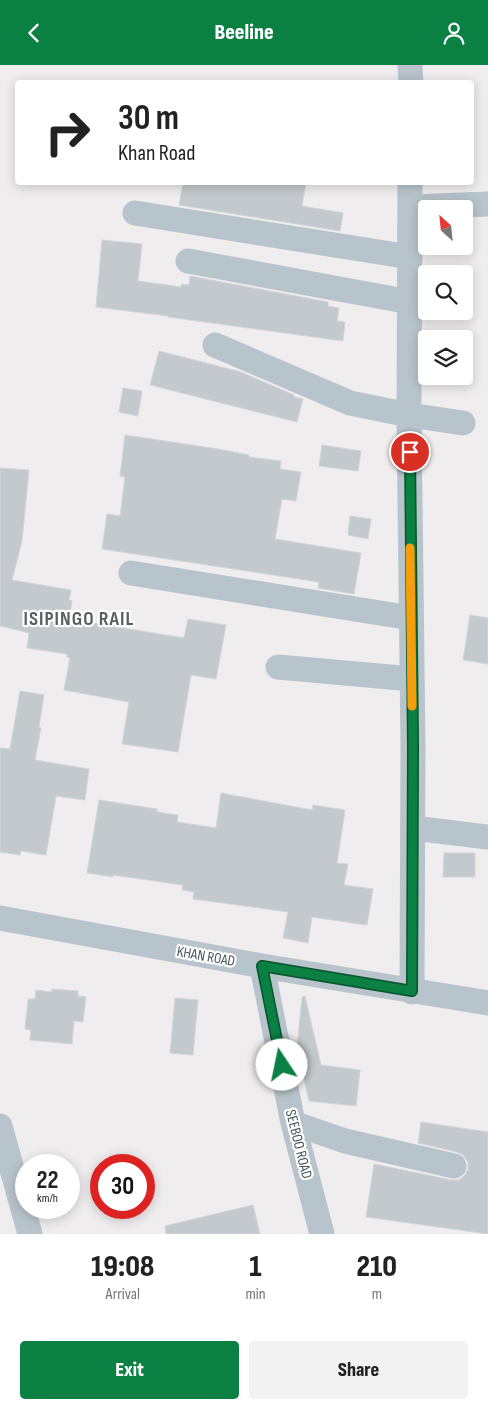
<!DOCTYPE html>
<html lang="en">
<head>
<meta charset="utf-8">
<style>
  :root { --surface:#fff; --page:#f2f2f2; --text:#222; --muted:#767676; --accent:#0b8043 }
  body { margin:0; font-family:"Sofia Sans Condensed",sans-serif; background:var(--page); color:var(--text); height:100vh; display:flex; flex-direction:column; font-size:19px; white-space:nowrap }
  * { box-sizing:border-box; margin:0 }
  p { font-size:16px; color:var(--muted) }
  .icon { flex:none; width:28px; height:28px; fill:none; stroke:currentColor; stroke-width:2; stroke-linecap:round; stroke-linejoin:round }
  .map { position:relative; height:1169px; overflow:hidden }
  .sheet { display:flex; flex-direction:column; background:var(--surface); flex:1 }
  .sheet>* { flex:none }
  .hud { position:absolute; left:15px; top:15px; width:459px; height:105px; border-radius:5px; box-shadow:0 2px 12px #0003; background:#fff; color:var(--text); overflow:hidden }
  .needle { width:32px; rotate:333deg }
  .buttons { position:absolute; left:418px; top:135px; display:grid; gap:10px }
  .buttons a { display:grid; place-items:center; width:55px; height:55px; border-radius:5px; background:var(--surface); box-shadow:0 2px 12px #0003; font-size:25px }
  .speed { position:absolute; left:15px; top:1089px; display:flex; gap:10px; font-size:25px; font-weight:700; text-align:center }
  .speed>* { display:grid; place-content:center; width:65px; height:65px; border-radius:50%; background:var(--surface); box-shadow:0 2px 12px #0003; line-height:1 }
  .speed small { font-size:12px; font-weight:400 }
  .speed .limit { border:8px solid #d22; background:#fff; color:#111 }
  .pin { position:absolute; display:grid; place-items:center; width:42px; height:42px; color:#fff; margin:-21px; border:2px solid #fff; border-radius:50%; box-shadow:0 1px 5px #0007 }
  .me { position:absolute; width:55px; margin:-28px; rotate:349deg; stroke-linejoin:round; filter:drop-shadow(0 0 4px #0008) }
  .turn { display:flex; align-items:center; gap:18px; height:105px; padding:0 20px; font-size:22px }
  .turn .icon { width:65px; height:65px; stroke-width:2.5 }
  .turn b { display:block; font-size:35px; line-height:42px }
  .eta { display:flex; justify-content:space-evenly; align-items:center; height:85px; text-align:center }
  .eta b { font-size:30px; font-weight:800; line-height:35px }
  .action { display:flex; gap:10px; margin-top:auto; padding:10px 20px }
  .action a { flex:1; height:58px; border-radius:5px; background:var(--accent); color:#fff; font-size:20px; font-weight:800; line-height:58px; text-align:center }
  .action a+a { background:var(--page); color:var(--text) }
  header { display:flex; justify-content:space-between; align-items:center; height:65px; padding:0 20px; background:var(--accent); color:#fff; font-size:22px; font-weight:800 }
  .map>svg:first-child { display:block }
</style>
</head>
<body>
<header><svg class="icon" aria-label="back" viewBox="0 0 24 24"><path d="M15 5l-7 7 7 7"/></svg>Beeline<svg class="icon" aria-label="person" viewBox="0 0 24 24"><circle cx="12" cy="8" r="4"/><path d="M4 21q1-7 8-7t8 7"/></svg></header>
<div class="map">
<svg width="488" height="1169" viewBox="0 0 488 1169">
  <rect width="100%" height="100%" fill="#f0edee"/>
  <!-- building -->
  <path fill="#c4c9cd" stroke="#d1d5d9" d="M183 118H306L302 141 343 148 340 166 179 140Z
    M102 175 142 179 138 216 181 222 182 219 189 220 190 211 328 237V241L339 243 337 256 345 257 343 276 168 252V251L96 242Z
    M159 286 241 307 294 330V332L303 334 297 357 150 320Z
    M123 323 142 326 138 351 119 347Z
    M125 370 218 384 249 390V392L281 396 280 404 301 407 296 436 282 434 275 474 361 488 354 529 318 523 319 517 102 484 107 449 120 451 125 412 120 411Z
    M322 380 361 386 358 406 319 401Z
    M0 403 29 405 22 476 12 515 71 525 69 535 72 536 69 554 184 573 188 554 226 560 216 614 191 610 178 687 122 679 129 637 64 625 70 593 67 592V589L27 583 29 568 0 561Z
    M350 451 371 454 368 474 348 470Z
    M470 550 488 553V599L463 595Z
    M20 626 44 630 39 662 41 663 35 695 89 704 85 735 56 731 46 790 21 786 20 790 0 787V683L10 684Z
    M221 728 312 745 313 740 345 745 337 798 348 799 344 820 373 824 367 860 312 852 308 878 283 873 288 847 193 834 194 827 182 825 183 820 113 810V812L87 808 99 735 157 744V747L178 750 177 757 216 763Z
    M444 788H475V812H443Z
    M52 924 78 926V931L86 932 83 957 74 956 72 979 30 975 31 965 25 964 28 934H35L36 925 52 927Z
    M305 931 321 1000 360 1005 356 1041 309 1036 297 983 302 932Z
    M175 933 198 935 193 990 170 988Z
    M421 1057 488 1067V1169L366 1152 374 1099 451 1115H459L465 1110 468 1104V1097L463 1090 457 1087 418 1078Z
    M253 1140 260 1169H166L165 1161Z"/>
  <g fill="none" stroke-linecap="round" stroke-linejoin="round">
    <!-- minor -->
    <path stroke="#b8c4cb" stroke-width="25" d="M410 0 411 18
      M410 118 409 350 413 681 412 927
      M410 142 488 139
      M135 148 410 192
      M188 196 410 237
      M215 280 350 338 409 350 463 358
      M131 508 411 553
      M278 602 412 614
      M413 763 488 772
      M0 853 262 901 488 938
      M262 901 293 1058 322 1169
      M293 1058 345 1076 454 1101
      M0 1061 30 1169"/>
  </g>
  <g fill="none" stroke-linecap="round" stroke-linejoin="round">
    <defs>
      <path id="route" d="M282 1000 262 901 412 926 413 681 410 387"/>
    </defs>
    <!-- route casing -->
    <use href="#route" stroke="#07532c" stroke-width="12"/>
    <!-- route -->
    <use href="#route" stroke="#0b8043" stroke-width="9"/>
    <!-- slow -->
    <path stroke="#f59e0b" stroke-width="9" d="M410 483 412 641"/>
  </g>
  <g text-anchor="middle" stroke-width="4.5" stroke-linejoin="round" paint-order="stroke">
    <!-- street labels -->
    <g font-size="15" fill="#45545b" stroke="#fff">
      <text transform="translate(206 891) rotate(10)" y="5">KHAN ROAD</text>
      <text transform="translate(299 1079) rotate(76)" y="5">SEEBOO ROAD</text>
    </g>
    <!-- district labels -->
    <g font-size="20" font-weight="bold" letter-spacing="1" fill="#5a5f62" stroke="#fff">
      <text x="79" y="560">ISIPINGO RAIL</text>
    </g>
  </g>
</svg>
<div class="buttons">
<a><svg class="needle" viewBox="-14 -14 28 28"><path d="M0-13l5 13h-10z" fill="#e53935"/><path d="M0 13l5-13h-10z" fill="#767676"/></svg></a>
<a><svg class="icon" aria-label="search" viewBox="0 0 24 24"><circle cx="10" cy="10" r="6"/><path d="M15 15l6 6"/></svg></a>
<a><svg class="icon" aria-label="layers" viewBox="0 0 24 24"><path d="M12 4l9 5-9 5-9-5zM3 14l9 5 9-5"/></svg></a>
</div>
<div class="speed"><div>22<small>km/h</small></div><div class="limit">30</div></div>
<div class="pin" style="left:410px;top:387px;background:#d93025"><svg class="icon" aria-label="arrive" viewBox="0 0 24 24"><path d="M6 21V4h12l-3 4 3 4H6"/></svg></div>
<svg class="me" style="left:282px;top:1000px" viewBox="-20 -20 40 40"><circle r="19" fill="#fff"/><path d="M0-13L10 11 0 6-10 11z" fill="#0b8043"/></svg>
<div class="hud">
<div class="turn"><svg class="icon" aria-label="right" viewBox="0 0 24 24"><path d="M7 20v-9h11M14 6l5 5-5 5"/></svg><div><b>30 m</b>Khan Road</div></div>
</div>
</div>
<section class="sheet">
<div class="eta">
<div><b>19:08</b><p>Arrival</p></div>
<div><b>1</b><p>min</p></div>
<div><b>210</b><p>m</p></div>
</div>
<div class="action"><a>Exit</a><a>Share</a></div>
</section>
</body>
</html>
